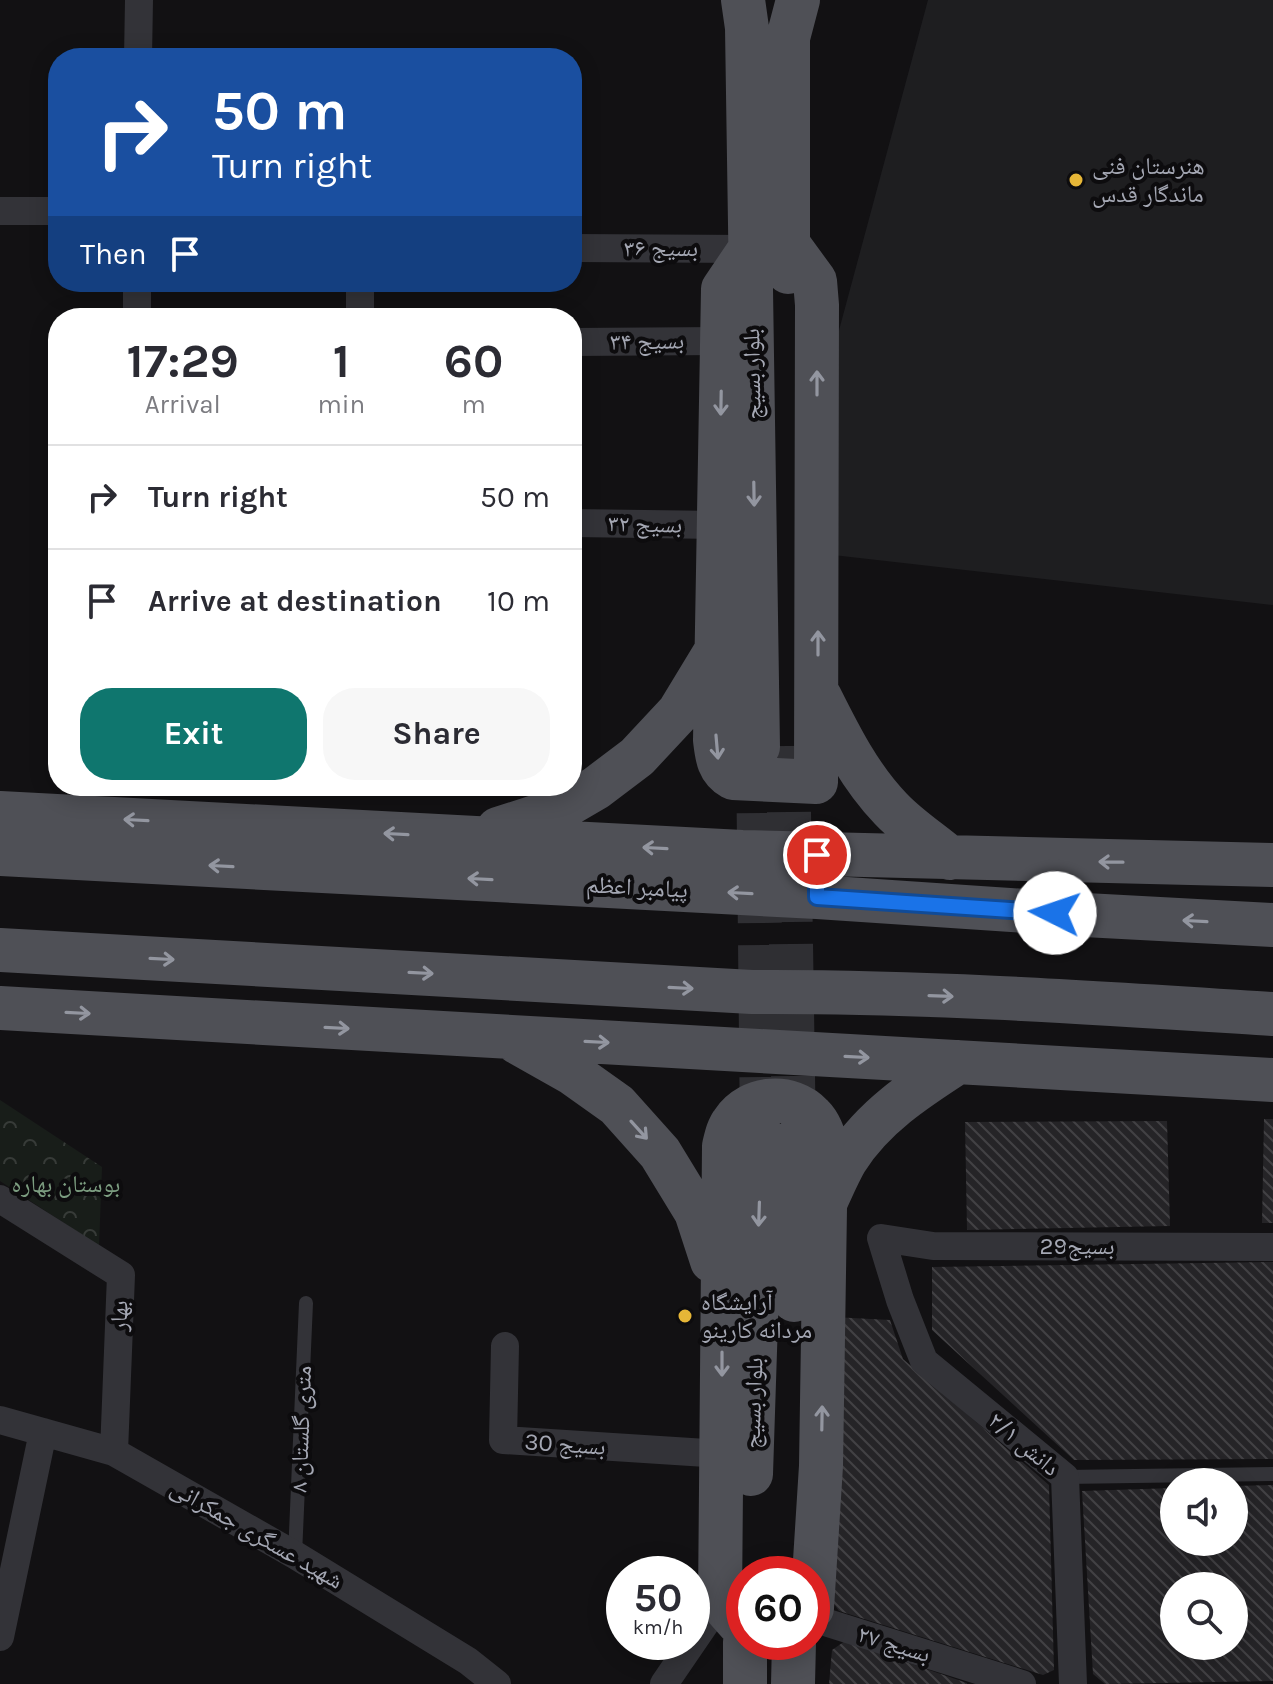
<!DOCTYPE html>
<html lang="en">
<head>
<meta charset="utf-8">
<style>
  :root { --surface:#fff; --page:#f7f7f7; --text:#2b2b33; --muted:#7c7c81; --line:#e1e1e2; --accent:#0f766e }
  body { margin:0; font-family:Karla,"Noto Naskh Arabic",sans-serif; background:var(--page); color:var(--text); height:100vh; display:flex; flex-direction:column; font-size:30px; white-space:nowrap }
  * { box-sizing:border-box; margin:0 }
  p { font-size:26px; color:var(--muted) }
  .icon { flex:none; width:44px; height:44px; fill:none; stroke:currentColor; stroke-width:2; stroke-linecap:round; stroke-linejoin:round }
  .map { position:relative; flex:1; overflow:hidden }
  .sheet { position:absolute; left:48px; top:308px; width:534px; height:488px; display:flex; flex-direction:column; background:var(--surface); border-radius:32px; box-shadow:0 4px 20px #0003 }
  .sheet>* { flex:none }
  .top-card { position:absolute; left:48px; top:48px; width:534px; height:244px; border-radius:32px; box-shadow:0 4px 20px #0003; background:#1a4fa0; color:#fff; overflow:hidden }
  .fabs { position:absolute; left:1160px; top:1468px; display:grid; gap:16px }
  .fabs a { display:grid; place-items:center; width:88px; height:88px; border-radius:50%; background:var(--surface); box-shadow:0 4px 20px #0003; font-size:40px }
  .speed { position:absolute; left:606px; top:1556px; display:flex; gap:16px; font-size:40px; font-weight:700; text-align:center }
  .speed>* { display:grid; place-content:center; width:104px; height:104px; border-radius:50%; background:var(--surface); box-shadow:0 4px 20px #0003; line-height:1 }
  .speed small { font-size:20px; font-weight:400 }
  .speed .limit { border:12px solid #d22; background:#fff; color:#111 }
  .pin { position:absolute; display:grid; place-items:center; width:68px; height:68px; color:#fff; margin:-34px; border:4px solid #fff; border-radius:50%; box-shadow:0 2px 8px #0007 }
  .me { position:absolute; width:88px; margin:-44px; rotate:274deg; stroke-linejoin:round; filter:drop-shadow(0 0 6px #0008) }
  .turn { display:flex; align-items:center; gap:28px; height:168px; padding:0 32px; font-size:36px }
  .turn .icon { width:104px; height:104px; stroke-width:2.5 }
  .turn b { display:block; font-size:56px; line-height:68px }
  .then { display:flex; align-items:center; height:76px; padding:0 32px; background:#0003; gap:16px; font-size:30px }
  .eta { display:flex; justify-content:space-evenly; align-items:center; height:136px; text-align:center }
  .eta b { font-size:48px; font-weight:700; line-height:56px }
  .button { display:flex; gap:16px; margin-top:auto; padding:16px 32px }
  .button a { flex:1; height:92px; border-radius:32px; background:var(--accent); color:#fff; font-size:32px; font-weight:700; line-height:92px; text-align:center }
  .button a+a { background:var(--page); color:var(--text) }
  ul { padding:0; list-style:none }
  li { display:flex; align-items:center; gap:24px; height:104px; padding:0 32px; border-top:2px solid var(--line) }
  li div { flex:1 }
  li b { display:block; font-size:30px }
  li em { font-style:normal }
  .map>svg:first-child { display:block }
</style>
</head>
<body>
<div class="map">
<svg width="1273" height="1684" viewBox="0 0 1273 1684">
  <defs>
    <pattern id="park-crowns" width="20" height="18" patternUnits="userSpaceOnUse" patternTransform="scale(2)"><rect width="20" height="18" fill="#181d19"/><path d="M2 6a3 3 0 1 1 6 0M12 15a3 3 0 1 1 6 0" fill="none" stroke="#373b38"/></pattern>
    <pattern id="building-back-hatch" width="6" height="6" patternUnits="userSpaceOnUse" patternTransform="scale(2)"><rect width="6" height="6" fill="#252427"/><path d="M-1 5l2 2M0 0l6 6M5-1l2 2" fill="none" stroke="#424144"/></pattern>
  </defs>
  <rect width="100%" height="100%" fill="#121113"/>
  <!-- built -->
  <path fill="#1e1e20" d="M928 0H1273V605L833 555 831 360Z"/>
  <!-- park -->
  <path fill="url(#park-crowns)" d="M0 1100 102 1167 99 1246 0 1181Z"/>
  <!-- building -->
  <path fill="url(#building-back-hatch)" fill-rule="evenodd" d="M1264 1119H1273V1223H1262Z
    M1167 1121 1170 1226 967 1230 965 1122Z
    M1273 1262V1459L1074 1460 932 1330V1267Z
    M833 1317 890 1320 903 1359 1049 1485 1054 1670 1043 1675 839 1611 829 1597Z
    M1273 1485V1681L1105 1684 1093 1674 1082 1491 1174 1488V1542H1234V1486ZM1174 1586H1234V1646H1174Z
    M845 1641 967 1683V1684H829L832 1650Z"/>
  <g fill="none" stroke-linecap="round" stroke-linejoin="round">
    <!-- primary-tunnel -->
    <path stroke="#2f2f33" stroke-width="44" stroke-dasharray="44 22" stroke-linecap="butt" d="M788 746 794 1141
      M758 747 762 1136"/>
    <!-- service -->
    <path stroke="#333338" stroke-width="14" d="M1065 1477 1273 1474
      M295 1555 306 1303"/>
    <!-- minor -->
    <path stroke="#333338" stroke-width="28" d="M138 58 139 0
      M0 211H58
      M572 248 750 249
      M360 282V318
      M137 318V282
      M572 342 722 341
      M572 523 719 525
      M0 1199 121 1275 114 1452
      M505 1346 503 1440 722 1454
      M0 1420 114 1452 295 1555 468 1661 497 1684
      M812 1618 1022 1684
      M0 1637 43 1432
      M664 1684 720 1602
      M1073 1684 1065 1477 924 1361 900 1300 881 1238 933 1246 1273 1247"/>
    <!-- primary -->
    <path stroke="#4f5056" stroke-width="44" d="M743 0 747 28 758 747
      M750 249 723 289 715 740C717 757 718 769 733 778L816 782 817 305 815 281 788 244
      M788 272V38L798 0
      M820 697C840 737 860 777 891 809 909 828 930 841 950 858
      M0 813 742 852 1273 865
      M498 829 560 809 596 788 637 757 679 712 716 651
      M0 854 817 897 1085 915 1273 925
      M0 950 752 992C925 991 1099 1003 1273 1014
      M0 1008 1273 1080
      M517 1042 572 1073 617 1105 660 1153 696 1212 712 1261
      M827 1199C833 1186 839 1172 846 1160 873 1117 916 1089 958 1062
      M794 1300V1141
      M751 1474 762 1136
      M744 1629 720 1602 724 1146C726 1138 728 1128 733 1122 750 1096 791 1093 812 1116 820 1124 823 1134 826 1144L821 1466 812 1608
      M745 1684V1642
      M793 1684 794 1642"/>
  </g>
  <!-- one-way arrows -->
  <defs><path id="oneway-shaft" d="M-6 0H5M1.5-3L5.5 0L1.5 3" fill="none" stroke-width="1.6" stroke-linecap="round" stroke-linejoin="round" transform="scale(2)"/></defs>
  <g stroke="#9396a0">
    <use href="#oneway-shaft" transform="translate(817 383) rotate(-90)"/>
    <use href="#oneway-shaft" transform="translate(721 403) rotate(91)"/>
    <use href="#oneway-shaft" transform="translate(754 494) rotate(89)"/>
    <use href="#oneway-shaft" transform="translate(818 643) rotate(-90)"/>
    <use href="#oneway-shaft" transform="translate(717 747) rotate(85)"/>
    <use href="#oneway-shaft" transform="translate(136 820) rotate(-177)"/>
    <use href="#oneway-shaft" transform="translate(396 834) rotate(-177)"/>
    <use href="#oneway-shaft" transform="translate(655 848) rotate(-177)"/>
    <use href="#oneway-shaft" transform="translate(1111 862) rotate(-179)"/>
    <use href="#oneway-shaft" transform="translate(221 866) rotate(-177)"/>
    <use href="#oneway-shaft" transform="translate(480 879) rotate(-177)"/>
    <use href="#oneway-shaft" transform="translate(740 893) rotate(-177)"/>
    <use href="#oneway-shaft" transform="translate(1195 921) rotate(-177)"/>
    <use href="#oneway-shaft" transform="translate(162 959) rotate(3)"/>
    <use href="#oneway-shaft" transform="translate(421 973) rotate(3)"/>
    <use href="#oneway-shaft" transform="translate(681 988) rotate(3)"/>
    <use href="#oneway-shaft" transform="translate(941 996) rotate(2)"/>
    <use href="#oneway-shaft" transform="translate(78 1013) rotate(3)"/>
    <use href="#oneway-shaft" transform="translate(337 1028) rotate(3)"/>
    <use href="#oneway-shaft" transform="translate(597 1042) rotate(3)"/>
    <use href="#oneway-shaft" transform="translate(857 1057) rotate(3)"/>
    <use href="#oneway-shaft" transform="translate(639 1130) rotate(48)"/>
    <use href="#oneway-shaft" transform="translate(759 1214) rotate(92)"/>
    <use href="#oneway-shaft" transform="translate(722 1364) rotate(90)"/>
    <use href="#oneway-shaft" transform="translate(822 1418) rotate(-89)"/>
  </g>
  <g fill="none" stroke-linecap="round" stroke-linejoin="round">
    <defs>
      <path id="route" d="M817 855V897L1055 913"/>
    </defs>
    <!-- route casing -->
    <use href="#route" stroke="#114b97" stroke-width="20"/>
    <!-- route -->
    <use href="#route" stroke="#1a73e8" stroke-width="14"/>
  </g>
  <!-- markers -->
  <g fill="#e6b637" stroke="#0d0c0e" stroke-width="3">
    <circle cx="1076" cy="180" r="8"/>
    <circle cx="685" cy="1316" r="8"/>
  </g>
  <g text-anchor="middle" stroke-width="8" stroke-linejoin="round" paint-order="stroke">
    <!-- poi labels -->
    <g font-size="24" fill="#a4a7b3" stroke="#0d0c0e" text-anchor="start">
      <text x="1092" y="174">هنرستان فنی<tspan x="1092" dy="28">ماندگار قدس</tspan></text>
      <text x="701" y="1310">آرایشگاه<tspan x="701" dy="28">مردانه کارینو</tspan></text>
    </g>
    <!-- street labels -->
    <g font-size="24" fill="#a4a7b3" stroke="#0d0c0e">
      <text x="661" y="256">بسیج ۳۶</text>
      <text transform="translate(647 341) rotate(-1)" y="8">بسیج ۳۴</text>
      <text transform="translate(752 374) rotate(-91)" y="8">بلوار بسیج</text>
      <text transform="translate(645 524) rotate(1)" y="8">بسیج ۳۲</text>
      <text transform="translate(637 887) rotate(3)" y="8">پیامبر اعظم</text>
      <text x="1077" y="1254">بسیج29</text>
      <text transform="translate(119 1316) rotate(-88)" y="8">بهار</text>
      <text transform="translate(753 1403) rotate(-88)" y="8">بلوار بسیج</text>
      <text transform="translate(301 1429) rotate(-88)" y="8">۸ متری گلستان</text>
      <text transform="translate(565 1444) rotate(4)" y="8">بسیج 30</text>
      <text transform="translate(1024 1444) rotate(40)" y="8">دانش ۲/۱</text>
      <text transform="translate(257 1534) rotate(30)" y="8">شهید عسگری جمکرانی</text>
      <text transform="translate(894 1644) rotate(17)" y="8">بسیج ۲۷</text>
    </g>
    <!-- park labels -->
    <g font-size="24" fill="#7c9d80" stroke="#0d0c0e">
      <text x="66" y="1192">بوستان بهاره</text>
    </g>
  </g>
</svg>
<div class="fabs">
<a><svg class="icon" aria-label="sound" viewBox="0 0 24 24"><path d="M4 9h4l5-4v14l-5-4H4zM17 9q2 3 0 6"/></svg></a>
<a><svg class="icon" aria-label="search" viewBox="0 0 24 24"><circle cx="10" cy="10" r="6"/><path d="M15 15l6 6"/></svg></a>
</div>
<div class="speed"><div>50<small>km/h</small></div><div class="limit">60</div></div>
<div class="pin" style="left:817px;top:855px;background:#d93025"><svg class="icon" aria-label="arrive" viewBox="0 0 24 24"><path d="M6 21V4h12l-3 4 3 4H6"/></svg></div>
<svg class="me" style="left:1055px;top:913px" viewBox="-20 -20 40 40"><circle r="19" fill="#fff"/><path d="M0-13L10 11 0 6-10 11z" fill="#1a73e8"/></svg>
<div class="top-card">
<div class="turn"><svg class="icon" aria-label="right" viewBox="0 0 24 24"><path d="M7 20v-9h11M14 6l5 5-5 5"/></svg><div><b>50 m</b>Turn right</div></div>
<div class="then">Then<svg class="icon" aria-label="arrive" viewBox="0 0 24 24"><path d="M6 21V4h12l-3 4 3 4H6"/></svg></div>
</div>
<section class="sheet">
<div class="eta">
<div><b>17:29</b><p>Arrival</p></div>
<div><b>1</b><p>min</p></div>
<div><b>60</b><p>m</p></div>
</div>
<ul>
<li><svg class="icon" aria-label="right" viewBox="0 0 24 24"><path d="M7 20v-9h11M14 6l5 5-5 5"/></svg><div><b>Turn right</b></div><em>50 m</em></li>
<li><svg class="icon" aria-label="arrive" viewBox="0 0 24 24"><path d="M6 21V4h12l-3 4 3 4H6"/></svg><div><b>Arrive at destination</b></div><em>10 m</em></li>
</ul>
<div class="button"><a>Exit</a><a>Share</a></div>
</section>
</div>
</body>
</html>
